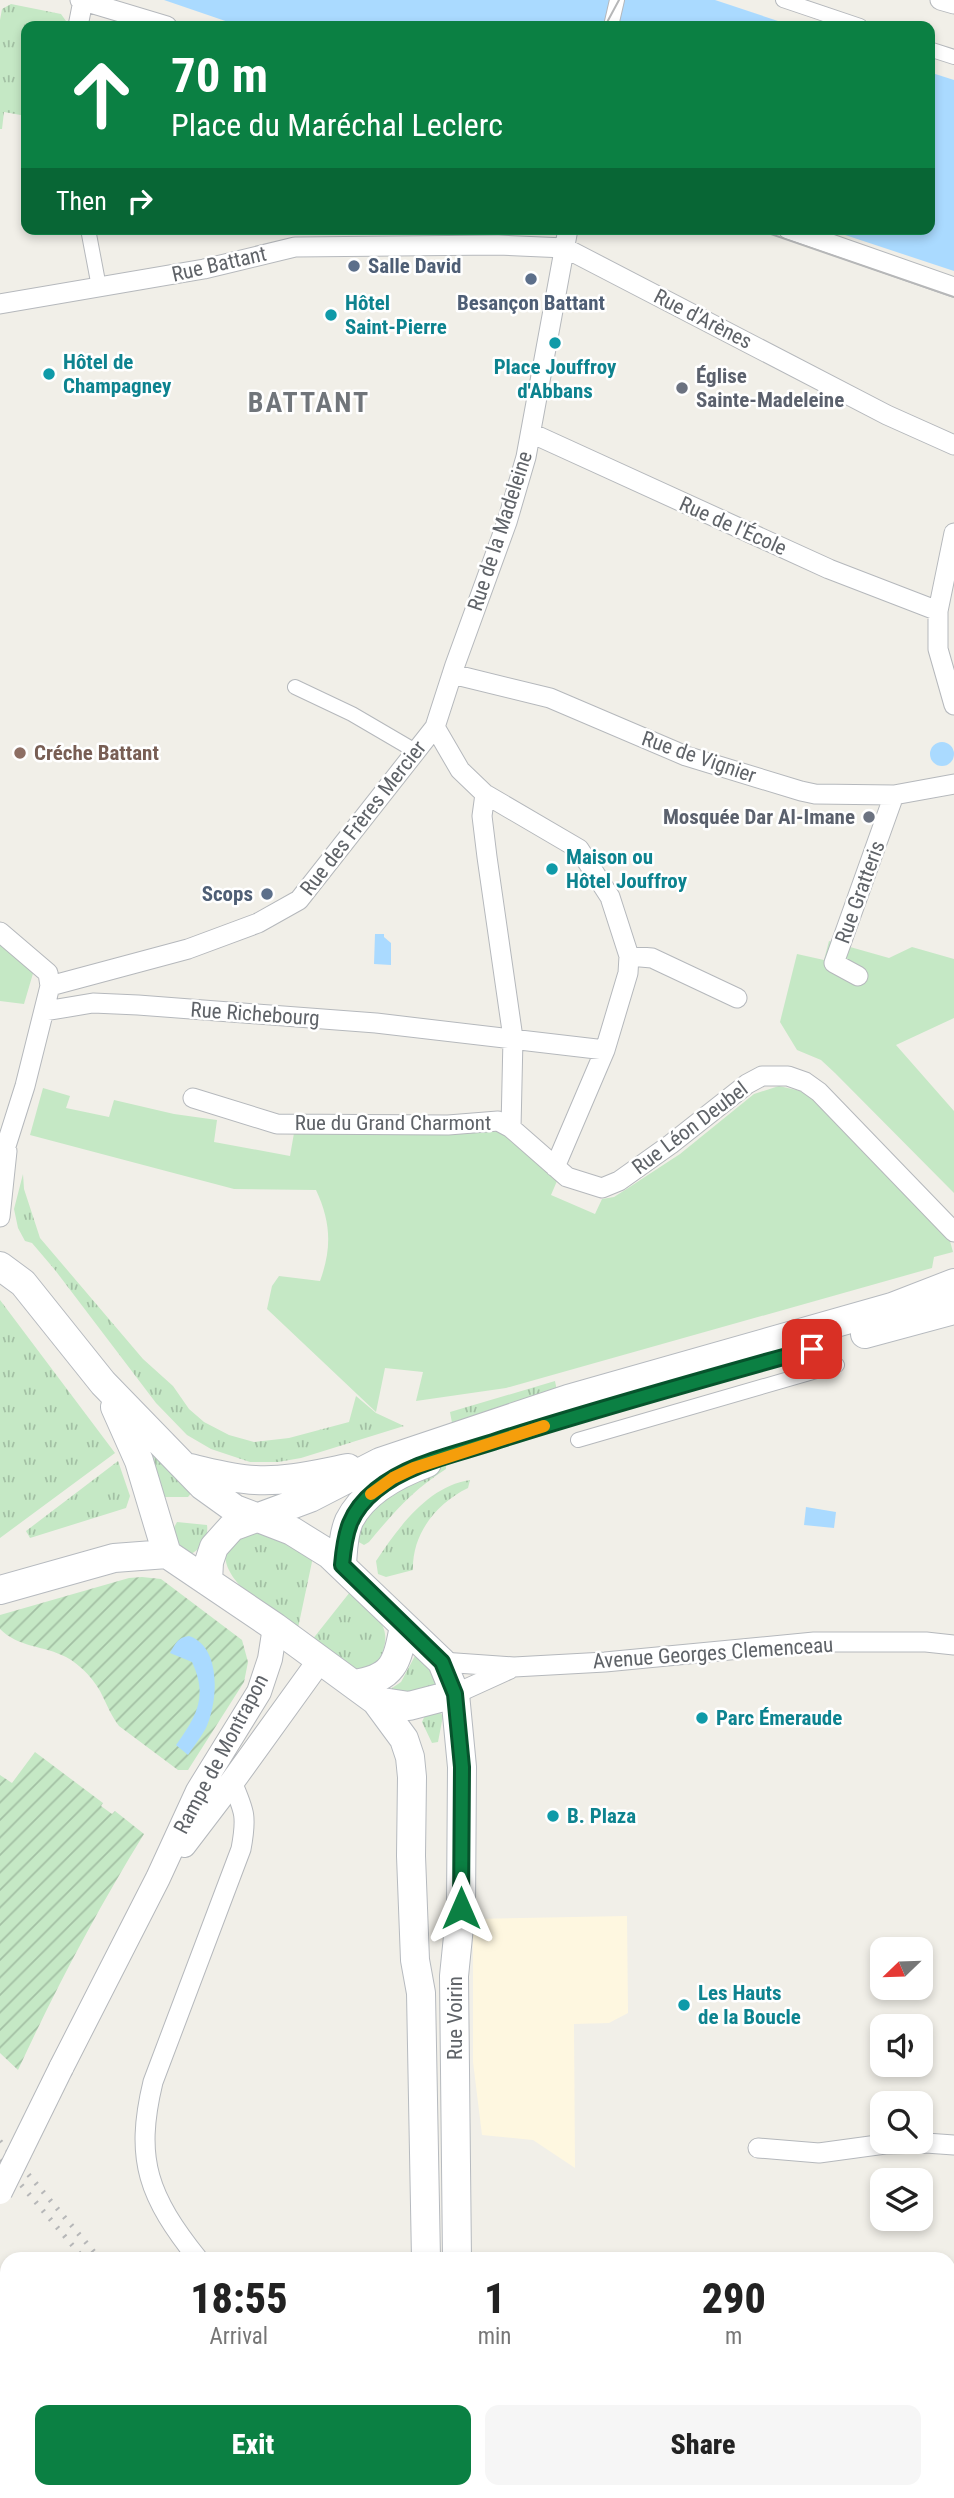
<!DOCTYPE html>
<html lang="en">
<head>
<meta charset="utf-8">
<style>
  :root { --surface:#fff; --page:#f6f6f6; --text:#222; --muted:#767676; --accent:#0b8043 }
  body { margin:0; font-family:"Roboto Condensed",sans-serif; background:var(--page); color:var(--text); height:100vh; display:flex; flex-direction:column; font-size:26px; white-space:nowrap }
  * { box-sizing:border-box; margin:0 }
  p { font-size:23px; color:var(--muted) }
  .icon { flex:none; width:38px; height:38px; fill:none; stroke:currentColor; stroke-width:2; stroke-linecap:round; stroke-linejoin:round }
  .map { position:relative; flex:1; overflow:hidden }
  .sheet { position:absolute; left:0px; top:2252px; width:956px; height:247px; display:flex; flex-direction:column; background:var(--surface); border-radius:21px 21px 0 0; box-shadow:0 4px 10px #0003 }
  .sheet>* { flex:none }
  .guide { position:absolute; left:21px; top:21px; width:914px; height:214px; border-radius:14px; box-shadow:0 4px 10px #0003; background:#0b8043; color:#fff; overflow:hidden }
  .needle { width:46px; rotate:247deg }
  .fabs { position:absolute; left:870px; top:1937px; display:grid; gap:14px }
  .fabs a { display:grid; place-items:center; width:63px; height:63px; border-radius:14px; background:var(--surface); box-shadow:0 4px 10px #0003; font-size:35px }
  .pin { position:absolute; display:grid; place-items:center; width:60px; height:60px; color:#fff; margin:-30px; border-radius:14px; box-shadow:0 4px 10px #0006 }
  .me { position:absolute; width:77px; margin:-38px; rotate:0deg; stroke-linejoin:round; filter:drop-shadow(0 0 5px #0008) }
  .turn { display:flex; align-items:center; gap:24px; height:147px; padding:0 35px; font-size:32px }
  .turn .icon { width:91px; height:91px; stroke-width:2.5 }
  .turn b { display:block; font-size:49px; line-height:60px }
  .then { display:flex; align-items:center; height:66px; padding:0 35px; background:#0003; gap:14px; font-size:26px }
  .eta { display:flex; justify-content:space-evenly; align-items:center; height:119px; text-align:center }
  .eta b { font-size:42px; font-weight:800; line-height:49px }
  .cta { display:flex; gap:14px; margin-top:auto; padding:14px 35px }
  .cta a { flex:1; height:80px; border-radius:14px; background:var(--accent); color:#fff; font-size:28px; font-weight:800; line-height:80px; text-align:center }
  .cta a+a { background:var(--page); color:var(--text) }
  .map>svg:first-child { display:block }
</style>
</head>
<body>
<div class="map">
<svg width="954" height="2498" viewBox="0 0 954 2498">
  <defs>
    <pattern id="industrial-furrows" width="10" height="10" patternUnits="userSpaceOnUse" patternTransform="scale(1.75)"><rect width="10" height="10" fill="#e0deda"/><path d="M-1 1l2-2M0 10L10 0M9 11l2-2" fill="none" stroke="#b9b8b5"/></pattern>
    <pattern id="grass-tufts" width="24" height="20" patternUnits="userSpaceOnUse" patternTransform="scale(1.75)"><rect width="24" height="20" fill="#c5e8c5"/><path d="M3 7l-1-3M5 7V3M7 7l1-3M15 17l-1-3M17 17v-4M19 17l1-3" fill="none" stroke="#a3c0a4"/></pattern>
    <pattern id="garden-furrows" width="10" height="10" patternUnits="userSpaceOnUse" patternTransform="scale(1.75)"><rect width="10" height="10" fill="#c5e8c5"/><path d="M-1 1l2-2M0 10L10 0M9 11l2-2" fill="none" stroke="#a3c0a4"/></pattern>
  </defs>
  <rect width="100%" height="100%" fill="#f1efe8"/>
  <!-- commercial -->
  <path fill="#fef7e0" d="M627 1916 628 2013 609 2023 574 2024 575 2168 533 2140 482 2135 473 2062V1919Z"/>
  <!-- industrial -->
  <path fill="url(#industrial-furrows)" d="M40 2492H250L255 2498H42Z"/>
  <!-- grass -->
  <path fill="url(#grass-tufts)" d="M11 4 61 14 66 21 65 26H26V116L4 112 2 129H0V20L2 9Z
    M23 1174 24 1189 40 1238 143 1359 173 1386 189 1409 204 1422 229 1435 254 1442 289 1438 349 1422 356 1396 376 1413 404 1426 301 1458 278 1462H250L211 1449 187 1435 156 1403 55 1270 32 1243 25 1241 18 1228 14 1209Z
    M0 1300 115 1453 0 1538Z
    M555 1381 557 1391 452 1423 450 1412Z
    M147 1443 192 1492 188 1497H162Z
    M118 1461 130 1496 126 1508 30 1538 26 1531Z
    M446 1465V1469C414 1489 393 1513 369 1542L364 1545 357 1541C361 1503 414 1478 446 1465Z
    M470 1480 468 1488C437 1503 412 1533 413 1570L386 1577 378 1574 376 1561C398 1528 428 1486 470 1480Z
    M177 1522 207 1525C209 1537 201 1549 191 1554L180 1545 171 1533Z
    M256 1533 284 1540 313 1557 298 1628C274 1611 226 1587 225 1555L237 1539Z
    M350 1592C376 1618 397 1624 378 1663L359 1670 352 1668 312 1640Z
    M416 1654 431 1672 439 1688 392 1695V1688L401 1682Z
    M437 1709 443 1716 438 1742 432 1743 422 1722 427 1711Z"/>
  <!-- park -->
  <path fill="#c5e8c5" d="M829 941 889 958 912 947 954 959V1018L896 1045 954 1111V1193L835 1073 821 1060 797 1050 780 1022 797 954 824 960Z
    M0 944 34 970 24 1004 0 1001Z
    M779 1086 805 1092 950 1241 953 1252 934 1257 932 1268 506 1388 416 1401 423 1372 385 1368 376 1412 267 1309 272 1286 279 1276 320 1281C332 1248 331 1222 316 1190L234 1189 30 1135 43 1088 70 1096 66 1108 109 1117 114 1100 174 1114 217 1120 214 1142 290 1156 294 1133 499 1128 557 1181 551 1195 595 1214 602 1199 614 1197 625 1190 680 1154 754 1094Z"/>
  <!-- garden -->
  <path fill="url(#garden-furrows)" d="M142 1577 161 1579 169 1585 242 1640 248 1662 244 1682 188 1770H178L119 1726C112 1717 108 1707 103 1697 96 1681 81 1665 66 1657 43 1645 19 1648 0 1629V1615L129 1578Z
    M35 1752 103 1803 101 1806 112 1814 115 1811 144 1834C97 1910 56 1988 18 2070L0 2053V1775L12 1783Z"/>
  <!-- water -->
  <path fill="#aadaff" d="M164 0H715L793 26H240Z
    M929 72 954 80V271L827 229H929Z
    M930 754a12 12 0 1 1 24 0a12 12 0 1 1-24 0Z
    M375 934H384V937L391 943V965L374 964Z
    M806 1507 836 1512 834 1528 804 1525Z
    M189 1636C222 1647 218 1702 206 1728 201 1737 194 1746 188 1755L176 1745C197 1716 208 1696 192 1662L170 1653C175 1644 178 1637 189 1636Z"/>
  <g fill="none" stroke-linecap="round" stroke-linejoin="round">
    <defs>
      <path id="pedestrian" d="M783 0 860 26
        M611 26 617 0
        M929 49 954 57
        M88 229 99 287
        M295 687 352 714 417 752
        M578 1440 837 1365"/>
      <path id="minor" d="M80 0 167 26
        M940 0 954 4
        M78 26 83 1
        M788 229 954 287
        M0 304 204 269 295 247 498 245 565 248 887 415 954 445
        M531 433 829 569 938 611
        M954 533 938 611V649L954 705
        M452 674 550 698 686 756 801 791 815 794 894 795 954 784
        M435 727 460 770 485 794 579 849 610 897 629 956 628 973 605 1050 555 1167
        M485 794 482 816 487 857 513 1038 511 1128
        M0 932 48 973 50 986 25 1086 0 1165
        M629 956 652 958 737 998
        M858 976 834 963 894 795
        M50 986 188 949 258 923 299 900 435 727 455 665 507 522 526 457 568 229
        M45 1011 93 1003 138 1005 376 1023 605 1050
        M193 1098 277 1124 448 1125 498 1121 511 1128 567 1177 602 1188 619 1181 671 1144 747 1084 762 1076H788L805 1082 819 1092 954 1232
        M0 1217 7 1151
        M442 1662 514 1667 605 1662 814 1642H926L954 1645
        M455 1694 510 1669
        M758 2148 819 2153 885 2144 926 2143 954 2145
        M198 2259C149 2197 134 2161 153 2082L241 1849C247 1817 245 1812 232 1782
        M417 2492 424 2498
        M437 2492 453 2498"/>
      <path id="tertiary" d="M184 1845 232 1782 320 1660
        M61 2068 158 1878 198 1791 259 1692 270 1659 275 1627
        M0 2420 6 2498"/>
      <path id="secondary" d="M0 1266 23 1283 103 1383 203 1486 235 1509 292 1531 329 1554 442 1662 455 1694 462 1767 461 1907 454 1976 457 2259
        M865 1334 954 1310
        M115 1407 139 1461 167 1554 275 1627 376 1701 404 1739 410 1757 412 1777 411 1856 415 1960 421 1993 426 2259
        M185 1467C208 1472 231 1479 255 1480 286 1482 317 1474 348 1468
        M342 1565C343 1551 343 1535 349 1521 364 1491 397 1474 427 1463
        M208 1581 209 1562 214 1547 232 1527 310 1498 380 1462 568 1399 892 1307 954 1283
        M0 1590 114 1558 167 1554
        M354 1684C394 1678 397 1663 404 1626
        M376 1701 409 1706 455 1694
        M466 2492 467 2498
        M510 2492 513 2498"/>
    </defs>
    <!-- pedestrian casing -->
    <use href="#pedestrian" stroke="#b5b8bc" stroke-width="16"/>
    <!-- minor casing -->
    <use href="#minor" stroke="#b5b8bc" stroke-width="21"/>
    <!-- tertiary casing -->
    <use href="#tertiary" stroke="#b5b8bc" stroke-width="26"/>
    <!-- secondary casing -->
    <use href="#secondary" stroke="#b6babf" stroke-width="30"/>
    <!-- pedestrian -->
    <use href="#pedestrian" stroke="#fff" stroke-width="14"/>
    <!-- minor -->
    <use href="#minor" stroke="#fff" stroke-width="19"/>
    <!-- tertiary -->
    <use href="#tertiary" stroke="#fff" stroke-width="24"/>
    <!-- secondary -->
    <use href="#secondary" stroke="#fff" stroke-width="28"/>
    <!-- tram -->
    <path stroke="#b6b7b8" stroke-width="2" d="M605 26 619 0
      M756 229 954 297"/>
    <!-- rail -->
    <path stroke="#b6b7b8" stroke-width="5" stroke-dasharray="2 9" stroke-linecap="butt" d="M0 2141 100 2259
      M0 2160 84 2259
      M279 2492 284 2498
      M294 2492 300 2498"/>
    <defs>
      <path id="tertiary-bridge" d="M0 2192 61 2068"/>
    </defs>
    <!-- tertiary-bridge casing -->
    <use href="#tertiary-bridge" stroke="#b5b8bc" stroke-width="26" stroke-linecap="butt"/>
    <!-- tertiary-bridge -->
    <use href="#tertiary-bridge" stroke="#fff" stroke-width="24"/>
  </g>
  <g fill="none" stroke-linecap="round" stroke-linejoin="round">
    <defs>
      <path id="route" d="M461 1908 462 1767 455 1694 442 1662 342 1565C345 1532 349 1512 376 1490 410 1462 458 1454 499 1440 603 1407 708 1378 812 1349"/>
    </defs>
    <!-- route casing -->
    <use href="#route" stroke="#07532c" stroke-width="18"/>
    <!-- route -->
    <use href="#route" stroke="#0b8043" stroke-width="12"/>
    <!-- slow -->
    <path stroke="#f59e0b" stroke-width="12" d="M371 1494 393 1478 414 1468 544 1426"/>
  </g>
  <!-- markers -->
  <g fill="#5c6f8a" stroke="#fff" stroke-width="2.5">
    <circle cx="354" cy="266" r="7"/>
    <circle cx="531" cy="279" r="7"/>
    <circle cx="267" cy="894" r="7"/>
  </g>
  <g fill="#0f9aa8" stroke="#fff" stroke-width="2.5">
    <circle cx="331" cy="315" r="7"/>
    <circle cx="555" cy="343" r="7"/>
    <circle cx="49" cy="374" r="7"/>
    <circle cx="552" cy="869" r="7"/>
    <circle cx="702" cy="1718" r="7"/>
    <circle cx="553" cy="1816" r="7"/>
    <circle cx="684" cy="2005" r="7"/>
  </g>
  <g fill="#6b7280" stroke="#fff" stroke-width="2.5">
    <circle cx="682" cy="388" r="7"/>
    <circle cx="869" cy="817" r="7"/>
  </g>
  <circle fill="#8d6e63" stroke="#fff" stroke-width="2.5" cx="20" cy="753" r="7"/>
  <g text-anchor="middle" stroke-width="5" stroke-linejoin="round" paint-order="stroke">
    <!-- street labels -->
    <g font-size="21" fill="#5f6368" stroke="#fff">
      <text transform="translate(219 264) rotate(-13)" y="7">Rue Battant</text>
      <text transform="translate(703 319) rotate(27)" y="7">Rue d'Arènes</text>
      <text transform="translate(733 526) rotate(24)" y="7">Rue de l'École</text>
      <text transform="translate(500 531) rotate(-72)" y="7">Rue de la Madeleine</text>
      <text transform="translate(699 757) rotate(19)" y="7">Rue de Vignier</text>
      <text transform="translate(363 818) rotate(-52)" y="7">Rue des Frères Mercier</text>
      <text transform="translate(860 892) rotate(-70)" y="7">Rue Gratteris</text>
      <text transform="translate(255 1014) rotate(4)" y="7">Rue Richebourg</text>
      <text x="393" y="1130">Rue du Grand Charmont</text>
      <text transform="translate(690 1128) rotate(-37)" y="7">Rue Léon Deubel</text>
      <text transform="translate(713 1653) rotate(-4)" y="7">Avenue Georges Clemenceau</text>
      <text transform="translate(221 1754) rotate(-62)" y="7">Rampe de Montrapon</text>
      <text transform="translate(455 2018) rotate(-90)" y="7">Rue Voirin</text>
    </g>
    <!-- service labels -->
    <g font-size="21" font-weight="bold" fill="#4e5e75" stroke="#fff" text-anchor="start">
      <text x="368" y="273">Salle David</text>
      <text x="531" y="310" text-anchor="middle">Besançon Battant</text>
      <text x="253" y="901" text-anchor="end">Scops</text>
    </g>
    <!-- culture labels -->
    <g font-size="21" font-weight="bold" fill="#0d838f" stroke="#fff" text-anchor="start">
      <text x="345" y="310">Hôtel<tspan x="345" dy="24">Saint-Pierre</tspan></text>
      <text x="63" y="369">Hôtel de<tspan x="63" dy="24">Champagney</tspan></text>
      <text x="555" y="374" text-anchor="middle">Place Jouffroy<tspan x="555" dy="24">d'Abbans</tspan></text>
      <text x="566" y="864">Maison ou<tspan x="566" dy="24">Hôtel Jouffroy</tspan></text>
      <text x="716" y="1725">Parc Émeraude</text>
      <text x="567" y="1823">B. Plaza</text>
      <text x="698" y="2000">Les Hauts<tspan x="698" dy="24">de la Boucle</tspan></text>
    </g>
    <!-- worship labels -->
    <g font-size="21" font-weight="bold" fill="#5b616d" stroke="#fff" text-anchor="start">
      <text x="696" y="383">Église<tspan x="696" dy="24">Sainte-Madeleine</tspan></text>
      <text x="855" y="824" text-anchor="end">Mosquée Dar Al-Imane</text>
    </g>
    <!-- education labels -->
    <g font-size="21" font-weight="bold" fill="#785e54" stroke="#fff" text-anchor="start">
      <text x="34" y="760">Créche Battant</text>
    </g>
    <!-- district labels -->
    <g font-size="28" font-weight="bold" letter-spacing="2" fill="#70757a" stroke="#fff">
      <text x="309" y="412">BATTANT</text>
    </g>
  </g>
</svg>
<div class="fabs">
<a><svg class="needle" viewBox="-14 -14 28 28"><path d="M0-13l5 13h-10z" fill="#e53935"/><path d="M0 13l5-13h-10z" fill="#767676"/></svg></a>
<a><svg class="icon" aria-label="sound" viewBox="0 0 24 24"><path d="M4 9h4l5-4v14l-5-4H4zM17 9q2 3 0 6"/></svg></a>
<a><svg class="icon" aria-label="search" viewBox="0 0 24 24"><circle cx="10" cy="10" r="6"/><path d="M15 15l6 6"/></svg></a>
<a><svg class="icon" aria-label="layers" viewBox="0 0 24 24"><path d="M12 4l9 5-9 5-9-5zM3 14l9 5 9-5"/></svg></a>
</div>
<div class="pin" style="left:812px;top:1349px;background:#d93025"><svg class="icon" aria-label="arrive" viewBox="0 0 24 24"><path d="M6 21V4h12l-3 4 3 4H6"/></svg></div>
<svg class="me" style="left:461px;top:1908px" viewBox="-20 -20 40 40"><path d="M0-17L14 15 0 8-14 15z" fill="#0b8043" stroke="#fff" stroke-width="4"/></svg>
<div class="guide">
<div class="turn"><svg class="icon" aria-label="ahead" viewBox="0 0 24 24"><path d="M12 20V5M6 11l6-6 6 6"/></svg><div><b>70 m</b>Place du Maréchal Leclerc</div></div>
<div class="then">Then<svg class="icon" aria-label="right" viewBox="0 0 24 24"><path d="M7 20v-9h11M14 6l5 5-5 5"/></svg></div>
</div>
<section class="sheet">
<div class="eta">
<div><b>18:55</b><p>Arrival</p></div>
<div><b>1</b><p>min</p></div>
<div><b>290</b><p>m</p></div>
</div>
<div class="cta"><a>Exit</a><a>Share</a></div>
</section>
</div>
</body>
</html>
